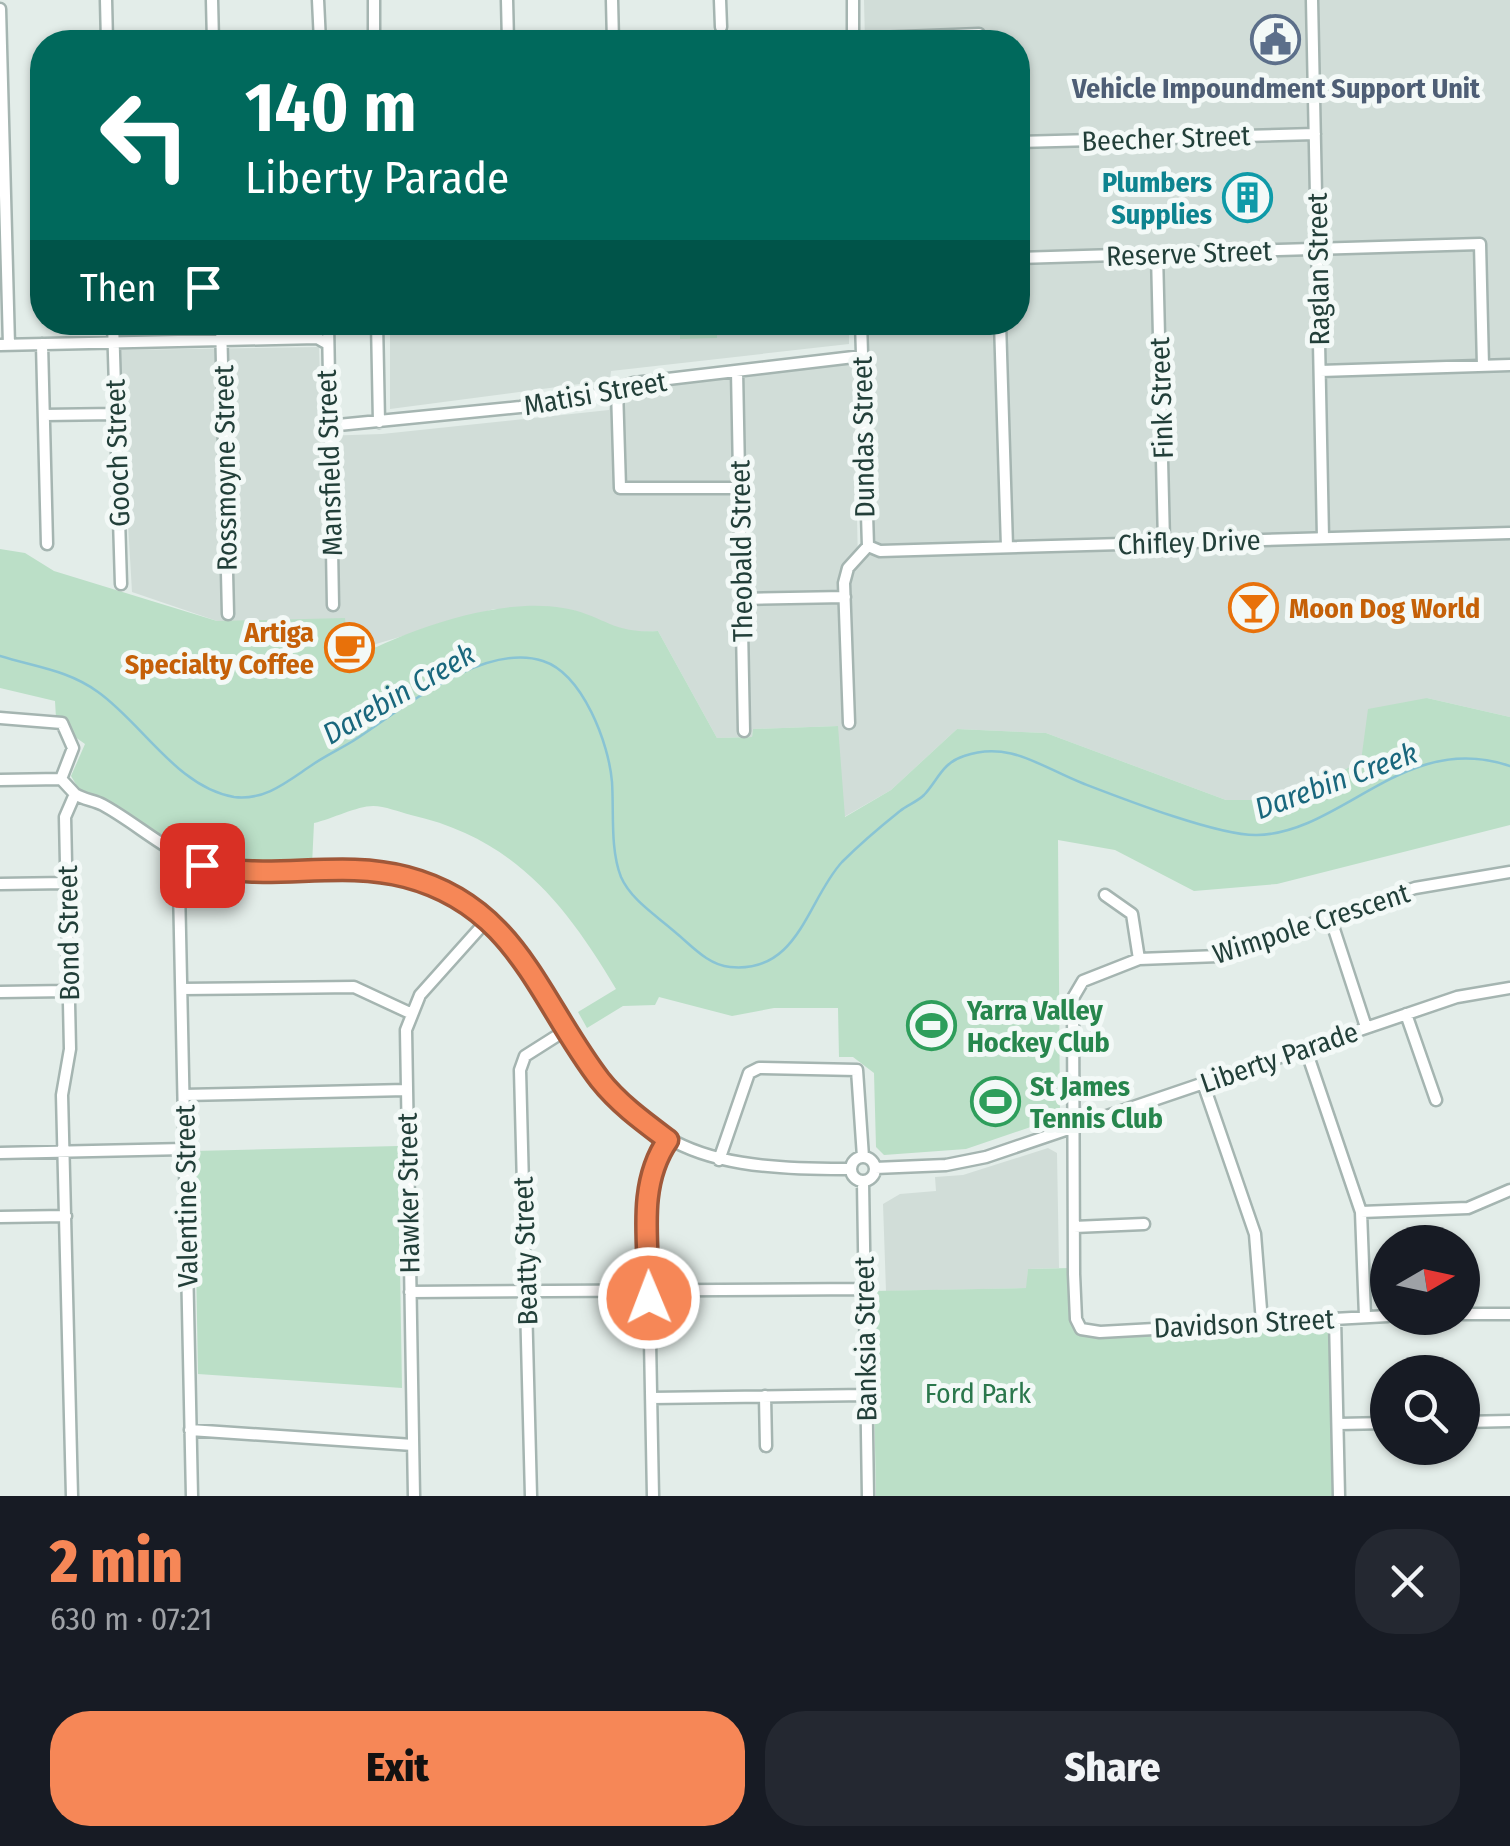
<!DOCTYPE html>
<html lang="en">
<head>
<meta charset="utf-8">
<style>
  :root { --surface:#171b24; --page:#242831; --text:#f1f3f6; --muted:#9ea1a6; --accent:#f68757 }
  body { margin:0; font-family:"Fira Sans Condensed",sans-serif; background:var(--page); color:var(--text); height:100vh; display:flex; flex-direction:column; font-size:38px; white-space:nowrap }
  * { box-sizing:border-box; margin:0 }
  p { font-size:32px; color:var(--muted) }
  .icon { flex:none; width:55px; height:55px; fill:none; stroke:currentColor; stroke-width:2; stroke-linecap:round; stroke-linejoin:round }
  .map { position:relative; height:1496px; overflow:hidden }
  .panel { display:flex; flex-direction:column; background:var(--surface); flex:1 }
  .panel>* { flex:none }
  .hud { position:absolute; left:30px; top:30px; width:1000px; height:305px; border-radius:40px; box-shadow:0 2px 8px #0004; background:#00695c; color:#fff; overflow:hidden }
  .needle { width:65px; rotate:81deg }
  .fabs { position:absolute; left:1370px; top:1225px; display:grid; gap:20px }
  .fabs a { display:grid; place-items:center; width:110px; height:110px; border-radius:50%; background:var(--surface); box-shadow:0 2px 8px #0004; font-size:50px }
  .pin { position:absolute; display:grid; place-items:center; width:85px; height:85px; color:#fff; margin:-42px; border-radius:20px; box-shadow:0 5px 15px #0006 }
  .me { position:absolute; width:110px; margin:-55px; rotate:359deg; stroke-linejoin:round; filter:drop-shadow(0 0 8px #0008) }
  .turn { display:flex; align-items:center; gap:35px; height:210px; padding:0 50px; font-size:45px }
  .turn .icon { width:130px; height:130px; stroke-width:2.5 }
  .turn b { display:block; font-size:70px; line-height:85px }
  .then { display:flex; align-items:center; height:95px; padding:0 50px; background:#0003; gap:20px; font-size:38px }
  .round { display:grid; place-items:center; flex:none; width:105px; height:105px; border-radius:40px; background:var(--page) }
  .summary { display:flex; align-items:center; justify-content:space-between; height:170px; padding:0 50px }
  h1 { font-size:60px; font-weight:800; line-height:75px; color:var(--accent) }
  .button { display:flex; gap:20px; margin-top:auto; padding:20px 50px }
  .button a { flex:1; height:115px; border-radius:40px; background:var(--accent); color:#111; font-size:40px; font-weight:800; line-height:115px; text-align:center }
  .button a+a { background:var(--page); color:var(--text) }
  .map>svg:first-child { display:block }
</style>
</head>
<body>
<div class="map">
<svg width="1510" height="1496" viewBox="0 0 1510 1496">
  <rect width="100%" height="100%" fill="#e3ede9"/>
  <!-- built -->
  <path fill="#d1ddd8" d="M864 0H1510V717L1427 698 1361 761 1287 800H1226L1046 733 957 729 891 790 844 817 837 726 753 729 752 737 717 738 658 631 624 633 597 619 494 609 376 644 337 668 336 633 217 621 132 592 118 350 319 347 322 436 382 434 609 410 610 401 630 389 854 361 858 566 871 544 868 323 1018 322V42H865Z
    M849 322V344L611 371 610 380 390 409V323Z
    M1048 1148 1057 1153 1059 1268 1028 1269 1027 1288 886 1291 883 1204 900 1194 936 1191 935 1177 963 1175Z"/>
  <!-- green -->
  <path fill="#bbdfc7" d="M680 323H717V338L680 339Z
    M0 549 25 553 54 571 217 621 345 618 346 629 336 633 338 668C393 633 497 596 563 608 605 615 610 634 658 631L717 738 752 737 753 729 838 726 845 817 891 790 957 729 1046 733 1226 800H1287L1361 761 1368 709 1427 698 1510 717V825L1277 884 1194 891 1115 850 1058 840 1060 1117 966 1149 884 1155 876 1147 874 1073 853 1057H839L838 1008H774L732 1016 659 997 655 1005 623 1006 587 1028 578 1012 616 989C565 903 513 838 411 815 399 812 385 806 373 806 357 806 332 819 314 823L312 865C277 866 237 872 204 860 159 844 125 809 81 793L71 776 85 744 71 734 67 722 56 718 55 701 0 688Z
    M398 1146 402 1388 198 1374 194 1151Z
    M1070 1268 1073 1324 1086 1337 1324 1325 1330 1328 1336 1496H876L872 1291 1026 1288 1028 1269Z"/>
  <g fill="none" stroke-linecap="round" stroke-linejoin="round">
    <!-- stream -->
    <path stroke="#89c4d4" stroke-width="2.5" d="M0 656C35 667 68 670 98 692 142 723 178 788 234 797 265 801 288 781 312 765 325 756 340 749 353 741 400 711 483 641 543 661 583 674 609 744 612 782 614 812 610 849 621 877 631 900 657 916 675 932 692 946 708 965 730 967 799 974 807 900 842 862 860 844 880 827 900 811 907 805 917 802 924 795 938 780 942 763 964 756 1009 740 1041 767 1082 783 1121 798 1218 836 1257 835 1343 833 1405 730 1510 766"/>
    <defs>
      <path id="minor" d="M106 0 107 42
        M212 0 213 42
        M318 0 320 42
        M374 0V42
        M507 0 508 42
        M612 0 613 42
        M720 0 721 27
        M853 0V42
        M1312 0 1323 538
        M0 9 9 345
        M853 39 979 34
        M1018 142 1315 134
        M1157 254 1164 542
        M1018 258 1480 244 1483 366
        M113 322 121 584
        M221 322 228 614
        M328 322 333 605
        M377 322 379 422
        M861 322 868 546
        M1000 322 1007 547
        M42 344 47 544
        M0 345 317 338 326 343
        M737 371 744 731
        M1320 371 1510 365
        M617 389 620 488H740
        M44 415 116 414
        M328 426 520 407 597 395 634 383 862 356
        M868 546 880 551 1510 533
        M742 599 845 597
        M0 718 62 723 73 748 61 779 75 794 65 817 70 1049 62 1095 72 1496
        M849 723 844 583 848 568 868 546
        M0 780 61 779
        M75 794C84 800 94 800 103 805 143 827 175 861 222 870 303 885 374 853 453 895 496 918 521 954 545 994 637 1141 674 1170 851 1169
        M185 859 179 887 192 1496
        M0 884 67 883
        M1105 895 1132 914 1139 959
        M1331 920 1366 1027
        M182 989 354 987 410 1013
        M0 992 68 991
        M1406 1014 1436 1100
        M1305 1047 1361 1212 1365 1316
        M1203 1083 1255 1234 1262 1322
        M184 1095 406 1090
        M0 1153 185 1149
        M851 1169a12 12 0 1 1 24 0a12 12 0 1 1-24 0Z
        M719 1160 749 1073 759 1068 857 1070 863 1157
        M875 1168 946 1165 986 1157 1457 997 1510 988
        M863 1182 868 1496
        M1361 1212 1468 1208 1510 1190
        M0 1217 66 1216
        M1074 1227 1144 1224
        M410 1292 863 1289
        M1462 1314H1510
        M1388 1316 1100 1332 1081 1329 1076 1319 1074 1274 1073 998 1083 981 1139 959 1219 956 1415 888 1510 872
        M1335 1318 1339 1496
        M765 1396 766 1446
        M651 1398 866 1395
        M1462 1422 1510 1421
        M1338 1424 1388 1423
        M190 1430 413 1445
        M414 1496 406 1030 420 995 488 919
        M531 1496 520 1070 525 1056 566 1030
        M653 1496 647 1185 656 1158 669 1140"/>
    </defs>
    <!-- minor casing -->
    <use href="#minor" stroke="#a5b5b1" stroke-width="15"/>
    <!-- minor -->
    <use href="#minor" stroke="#fff" stroke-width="10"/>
  </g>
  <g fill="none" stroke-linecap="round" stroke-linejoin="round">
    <defs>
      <path id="route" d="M202 865C269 882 339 859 406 877 517 906 538 999 600 1080 619 1104 644 1122 668 1140 636 1186 649 1244 649 1298"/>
    </defs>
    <!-- route casing -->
    <use href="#route" stroke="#a05839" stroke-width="25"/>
    <!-- route -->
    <use href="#route" stroke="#f68757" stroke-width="18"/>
  </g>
  <!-- icons -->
  <defs>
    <symbol id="civic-ring" viewBox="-11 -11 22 22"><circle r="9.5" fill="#f3f9f7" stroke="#5c6f8a" stroke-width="1.5"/><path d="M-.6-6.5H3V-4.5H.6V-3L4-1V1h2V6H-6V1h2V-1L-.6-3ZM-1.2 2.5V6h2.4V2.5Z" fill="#5c6f8a"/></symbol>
    <symbol id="building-ring" viewBox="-11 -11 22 22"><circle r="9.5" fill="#f3f9f7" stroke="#0f9aa8" stroke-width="1.5"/><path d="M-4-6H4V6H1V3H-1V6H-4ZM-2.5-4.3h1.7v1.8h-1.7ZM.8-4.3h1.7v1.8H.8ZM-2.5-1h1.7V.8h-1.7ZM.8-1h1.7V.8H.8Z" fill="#0f9aa8"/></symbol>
    <symbol id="bar-ring" viewBox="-11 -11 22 22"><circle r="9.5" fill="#f3f9f7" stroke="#e8710a" stroke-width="1.5"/><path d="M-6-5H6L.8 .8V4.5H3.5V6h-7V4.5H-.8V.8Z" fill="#e8710a"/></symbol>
    <symbol id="cafe-ring" viewBox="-11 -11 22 22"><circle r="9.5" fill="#f3f9f7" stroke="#e8710a" stroke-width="1.5"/><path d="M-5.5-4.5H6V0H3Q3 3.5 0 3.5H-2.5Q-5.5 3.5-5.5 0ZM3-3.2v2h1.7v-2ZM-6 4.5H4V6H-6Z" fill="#e8710a"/></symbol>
    <symbol id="stadium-ring" viewBox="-11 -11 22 22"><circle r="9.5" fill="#f3f9f7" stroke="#2e9e5b" stroke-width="1.5"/><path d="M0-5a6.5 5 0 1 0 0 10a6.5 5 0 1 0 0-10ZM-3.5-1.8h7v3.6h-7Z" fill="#2e9e5b"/></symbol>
  </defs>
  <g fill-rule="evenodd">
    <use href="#civic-ring" x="1248" y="12" width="55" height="55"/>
    <use href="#building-ring" x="1220" y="170" width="55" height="55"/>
    <use href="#bar-ring" x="1226" y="580" width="55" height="55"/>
    <use href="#cafe-ring" x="322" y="620" width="55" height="55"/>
    <use href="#stadium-ring" x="904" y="998" width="55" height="55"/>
    <use href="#stadium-ring" x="968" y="1074" width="55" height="55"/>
  </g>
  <g text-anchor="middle" stroke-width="10" stroke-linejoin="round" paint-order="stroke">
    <!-- service labels -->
    <g font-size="28" font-weight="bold" fill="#4e5e75" stroke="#f3f9f7">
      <text x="1276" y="98">Vehicle Impoundment Support Unit</text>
    </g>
    <!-- street labels -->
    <g font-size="28" fill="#223f39" stroke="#f3f9f7">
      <text transform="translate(1166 138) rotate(-2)" y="10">Beecher Street</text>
      <text transform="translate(1189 253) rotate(-2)" y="10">Reserve Street</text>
      <text transform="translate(1318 269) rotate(-91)" y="10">Raglan Street</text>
      <text transform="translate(595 393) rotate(-10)" y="10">Matisi Street</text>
      <text transform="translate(1161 398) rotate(-92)" y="10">Fink Street</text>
      <text transform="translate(863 437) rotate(-91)" y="10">Dundas Street</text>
      <text transform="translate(117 453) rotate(-92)" y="10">Gooch Street</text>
      <text transform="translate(329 463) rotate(-92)" y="10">Mansfield Street</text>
      <text transform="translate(225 468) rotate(-91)" y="10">Rossmoyne Street</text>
      <text transform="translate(1189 542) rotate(-2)" y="10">Chifley Drive</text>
      <text transform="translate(741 551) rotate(-91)" y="10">Theobald Street</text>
      <text transform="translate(1311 923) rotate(-18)" y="10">Wimpole Crescent</text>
      <text transform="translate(68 933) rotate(-91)" y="10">Bond Street</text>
      <text transform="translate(1279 1057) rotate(-19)" y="10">Liberty Parade</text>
      <text transform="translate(408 1193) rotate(-91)" y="10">Hawker Street</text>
      <text transform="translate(186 1196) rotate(-91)" y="10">Valentine Street</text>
      <text transform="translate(525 1251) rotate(-92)" y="10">Beatty Street</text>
      <text transform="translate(1244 1323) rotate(-3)" y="10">Davidson Street</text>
      <text transform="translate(865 1339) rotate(-91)" y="10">Banksia Street</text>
    </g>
    <!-- culture labels -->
    <g font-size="28" font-weight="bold" fill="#0d838f" stroke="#f3f9f7" text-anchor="end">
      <text x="1212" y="192">Plumbers<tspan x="1212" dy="32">Supplies</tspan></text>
    </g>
    <!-- food labels -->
    <g font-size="28" font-weight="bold" fill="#c56008" stroke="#f3f9f7" text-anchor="start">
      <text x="1289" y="618">Moon Dog World</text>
      <text x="314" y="642" text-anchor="end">Artiga<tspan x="314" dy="32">Specialty Coffee</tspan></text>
    </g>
    <!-- leisure labels -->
    <g font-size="28" font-weight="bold" fill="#27864d" stroke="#f3f9f7" text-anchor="start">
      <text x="967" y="1020">Yarra Valley<tspan x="967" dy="32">Hockey Club</tspan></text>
      <text x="1030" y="1096">St James<tspan x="1030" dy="32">Tennis Club</tspan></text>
    </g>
    <!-- park labels -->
    <g font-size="28" fill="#2a774c" stroke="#f3f9f7">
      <text x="978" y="1403">Ford Park</text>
    </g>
    <!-- water labels -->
    <g font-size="30" font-style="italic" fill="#19677d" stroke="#f3f9f7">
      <text transform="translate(399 694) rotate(-30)" y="10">Darebin Creek</text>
      <text transform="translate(1336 781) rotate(-20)" y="10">Darebin Creek</text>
    </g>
  </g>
</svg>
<div class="fabs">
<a><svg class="needle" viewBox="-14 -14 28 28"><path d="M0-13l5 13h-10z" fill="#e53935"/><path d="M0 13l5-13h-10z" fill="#9ea1a6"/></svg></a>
<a><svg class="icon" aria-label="search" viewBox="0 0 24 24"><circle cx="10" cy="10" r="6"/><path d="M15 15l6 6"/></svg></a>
</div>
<div class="pin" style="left:202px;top:865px;background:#d93025"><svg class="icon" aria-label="arrive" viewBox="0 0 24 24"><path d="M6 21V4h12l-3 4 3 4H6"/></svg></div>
<svg class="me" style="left:649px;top:1298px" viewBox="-20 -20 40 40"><circle r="17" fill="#f68757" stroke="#fff" stroke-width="3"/><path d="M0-11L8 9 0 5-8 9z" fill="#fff"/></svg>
<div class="hud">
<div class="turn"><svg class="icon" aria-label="left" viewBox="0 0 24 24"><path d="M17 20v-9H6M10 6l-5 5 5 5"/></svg><div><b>140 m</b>Liberty Parade</div></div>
<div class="then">Then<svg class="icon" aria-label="arrive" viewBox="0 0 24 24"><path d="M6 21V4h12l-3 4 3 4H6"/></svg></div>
</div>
</div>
<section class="panel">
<div class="summary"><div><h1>2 min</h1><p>630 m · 07:21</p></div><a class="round"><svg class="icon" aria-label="close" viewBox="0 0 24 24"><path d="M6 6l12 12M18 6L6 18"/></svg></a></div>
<div class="button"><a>Exit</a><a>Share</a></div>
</section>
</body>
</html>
